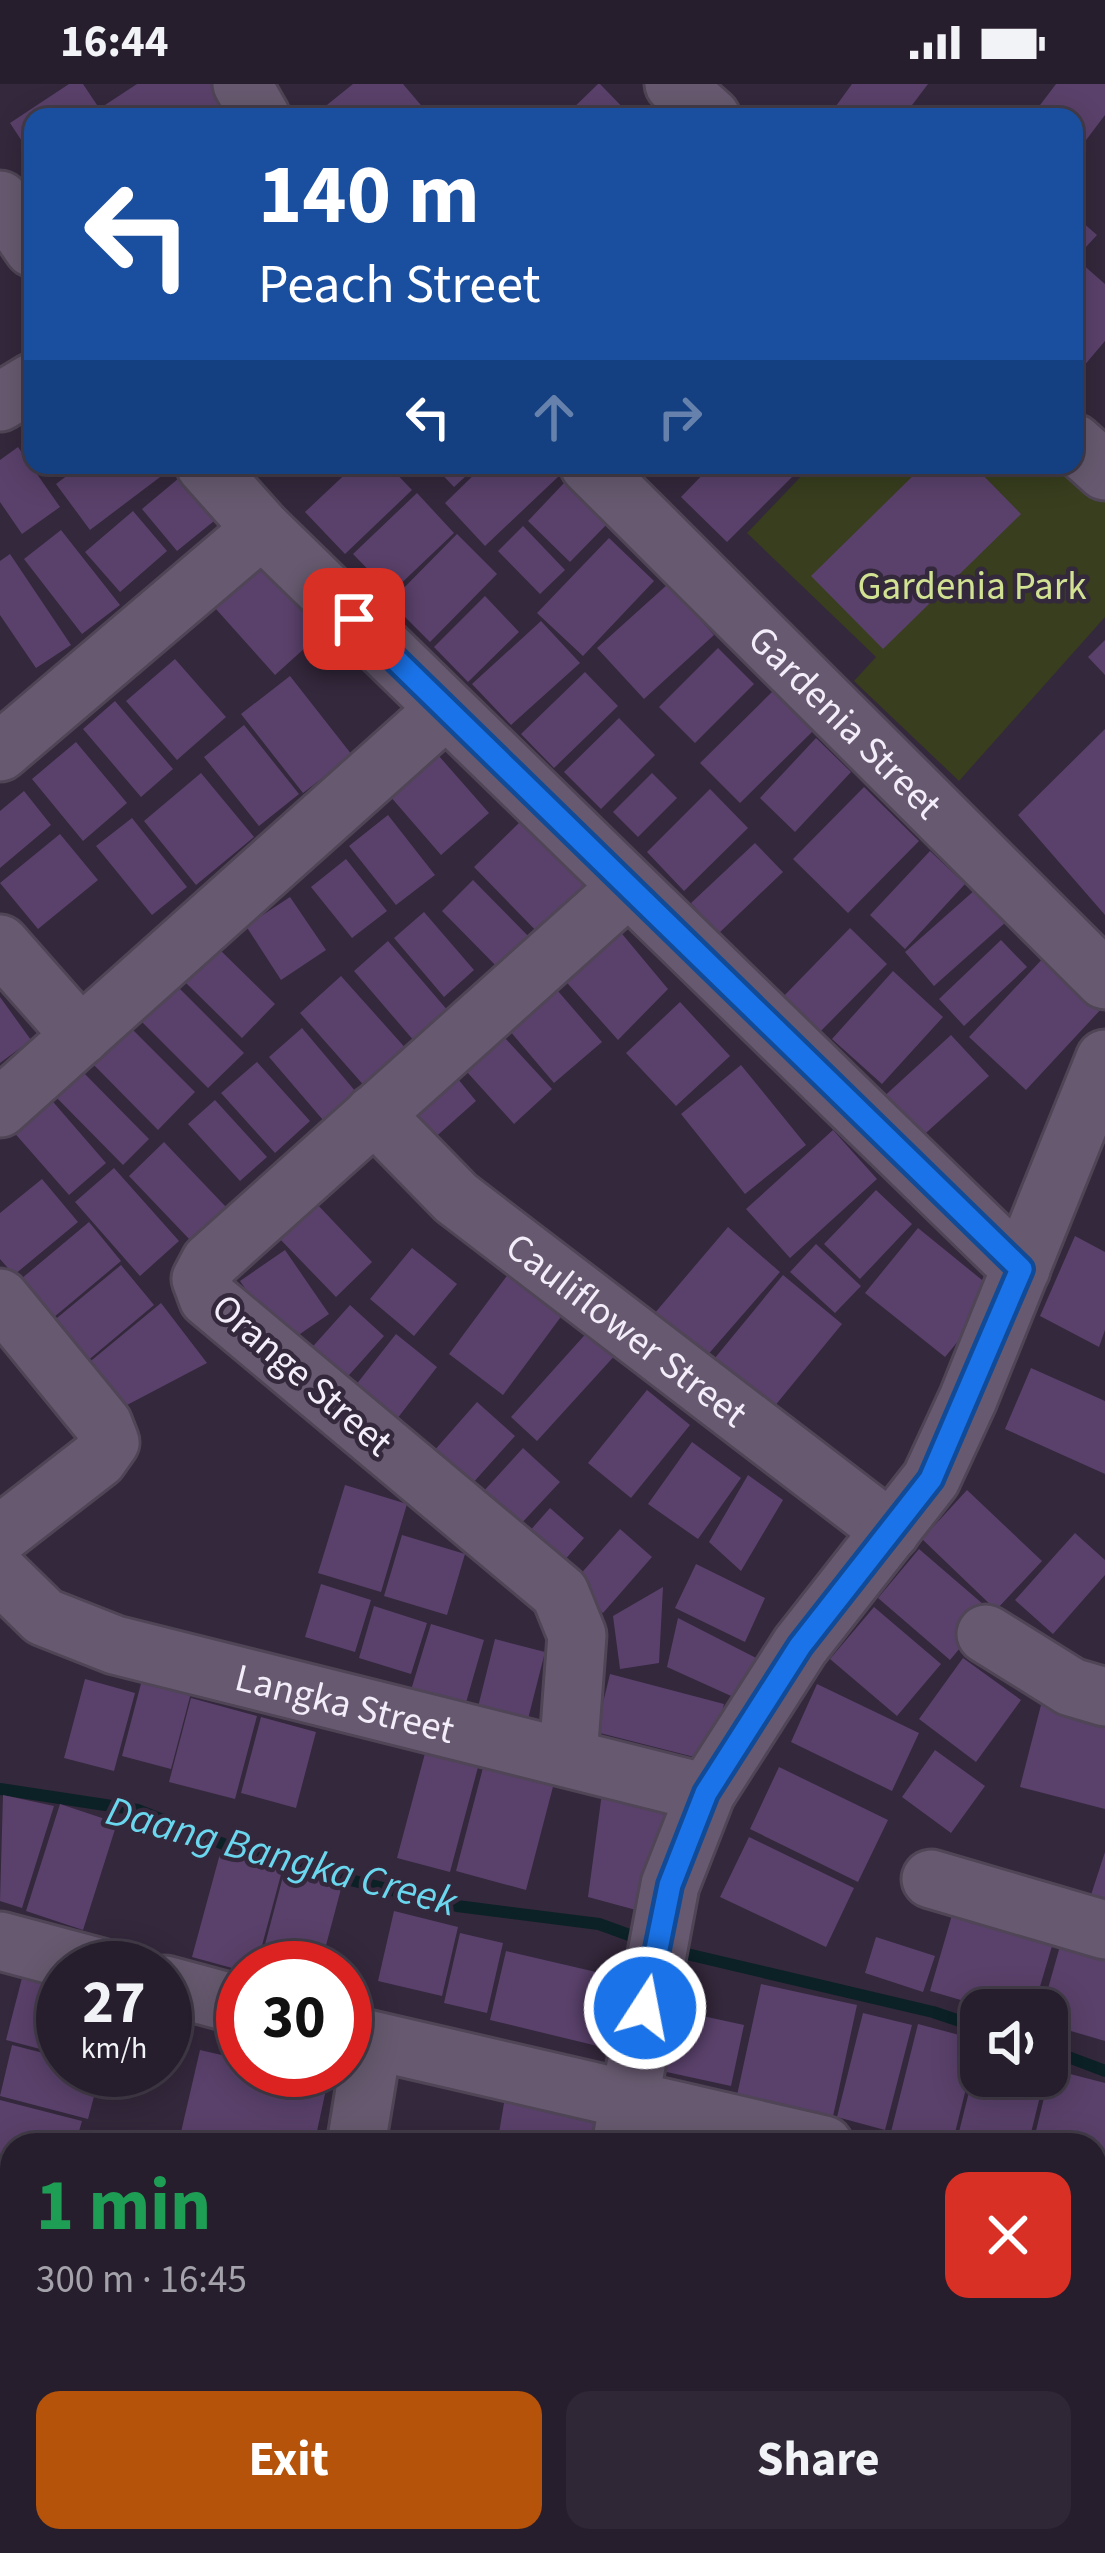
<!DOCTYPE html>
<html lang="en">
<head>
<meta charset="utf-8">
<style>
  :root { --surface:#271e2d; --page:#2f2735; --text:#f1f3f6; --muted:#a4a2aa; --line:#433c49; --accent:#b45309 }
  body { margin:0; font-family:"Source Sans 3",sans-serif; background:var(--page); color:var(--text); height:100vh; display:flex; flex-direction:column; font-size:45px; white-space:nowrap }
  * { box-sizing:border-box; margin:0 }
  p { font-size:39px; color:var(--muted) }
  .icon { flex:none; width:66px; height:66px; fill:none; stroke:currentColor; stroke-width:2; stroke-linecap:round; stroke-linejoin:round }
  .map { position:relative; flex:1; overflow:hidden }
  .drawer { position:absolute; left:0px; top:2049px; width:1107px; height:420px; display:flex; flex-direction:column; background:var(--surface); border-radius:36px 36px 0 0; box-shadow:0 6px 30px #0003,0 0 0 3px var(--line) }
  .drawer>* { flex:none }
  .hud { position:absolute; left:24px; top:24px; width:1059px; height:366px; border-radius:24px; box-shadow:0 6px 30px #0003,0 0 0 3px var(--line); background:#1a4fa0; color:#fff; overflow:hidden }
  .tools { position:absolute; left:960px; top:1905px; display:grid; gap:24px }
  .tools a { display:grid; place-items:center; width:108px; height:108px; border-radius:24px; background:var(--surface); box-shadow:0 6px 30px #0003,0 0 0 3px var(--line); font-size:60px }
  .speed { position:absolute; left:36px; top:1857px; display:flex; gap:24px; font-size:60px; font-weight:700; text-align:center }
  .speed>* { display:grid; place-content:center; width:156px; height:156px; border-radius:50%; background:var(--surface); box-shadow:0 6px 30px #0003,0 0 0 3px var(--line); line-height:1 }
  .speed small { font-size:30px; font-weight:400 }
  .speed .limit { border:18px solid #d22; background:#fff; color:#111 }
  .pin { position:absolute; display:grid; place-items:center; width:102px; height:102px; color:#fff; margin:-51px; border-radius:24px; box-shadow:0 6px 18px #0006 }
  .me { position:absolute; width:132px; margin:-66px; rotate:11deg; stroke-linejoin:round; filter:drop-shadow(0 0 9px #0008) }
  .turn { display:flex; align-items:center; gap:42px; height:252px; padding:0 36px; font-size:54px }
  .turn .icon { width:156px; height:156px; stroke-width:2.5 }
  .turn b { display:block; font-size:84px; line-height:102px }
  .lanes { display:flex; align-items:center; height:114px; padding:0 36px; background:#0003; justify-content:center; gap:60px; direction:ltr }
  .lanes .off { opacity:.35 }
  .round { display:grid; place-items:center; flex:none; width:126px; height:126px; border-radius:24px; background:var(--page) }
  .head { display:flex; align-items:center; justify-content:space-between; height:204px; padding:0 36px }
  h1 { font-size:72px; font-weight:700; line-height:90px; color:#1e9e55 }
  .button { display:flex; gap:24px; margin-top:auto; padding:24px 36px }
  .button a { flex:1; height:138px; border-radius:24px; background:var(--accent); color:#fff; font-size:48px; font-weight:700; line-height:138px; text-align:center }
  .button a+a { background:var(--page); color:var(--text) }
  .status { display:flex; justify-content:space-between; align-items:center; height:84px; padding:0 60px; background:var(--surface); direction:ltr }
  .status svg { height:33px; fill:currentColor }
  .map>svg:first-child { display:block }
</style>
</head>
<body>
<div class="status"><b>16:44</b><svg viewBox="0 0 49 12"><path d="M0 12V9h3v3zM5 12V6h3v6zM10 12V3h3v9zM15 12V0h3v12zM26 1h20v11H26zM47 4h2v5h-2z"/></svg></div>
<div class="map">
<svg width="1105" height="2469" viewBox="0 0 1105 2469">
  <rect width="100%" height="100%" fill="#34283c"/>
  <!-- green -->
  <path fill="#383e1e" d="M812 381H1072L1105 410V533L959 697 854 597 876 573 747 449Z"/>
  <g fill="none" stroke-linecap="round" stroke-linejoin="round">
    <!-- stream -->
    <path stroke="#0b2126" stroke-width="12" d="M0 1705 138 1726 256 1773 457 1822 599 1840 643 1856
      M674 1867 933 1928 981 1944
      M1047 1965 1105 1987"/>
  </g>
  <!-- building -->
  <path fill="#5a416b" d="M69 0H83L105 33H33V74L10 39Z
    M137 0H228L241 20 222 33H113L105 21Z
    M353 0H403L431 33H312Z
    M600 0 632 33H564L598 0Z
    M852 0H928L903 33H828Z
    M1056 0H1105V31L1074 72V33H1031Z
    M1074 131 1097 151 1074 176Z
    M1081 179 1105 200V257L1077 290 1074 187Z
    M18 363 60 423 22 450 0 418V376Z
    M81 381H176L90 446 56 400Z
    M355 381H388L412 406 345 470 305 428Z
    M433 381H478L454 403Z
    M484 381H551L560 391 485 462 445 419Z
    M712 381H804L727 458 681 413Z
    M924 381H973L1021 430 883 565 811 492Z
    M179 394 214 437 177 467 142 425Z
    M564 399 607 440 570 478 528 437Z
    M417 409 454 449 391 509 353 470Z
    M133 427 167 467 120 508 85 468Z
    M523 442 565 486 540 510 498 467Z
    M61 446 120 521 82 550 24 475Z
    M457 450 497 490 430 558 390 518Z
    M609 454 654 497 583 572 537 529Z
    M259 468 327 544 275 591 207 515Z
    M10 470 71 561 36 584 0 531V477Z
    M668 500 714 551 644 615 597 564Z
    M485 512 519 548 468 598 434 563Z
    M541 537 580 579 511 641 472 600Z
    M1105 556V591L1088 573Z
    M718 564 754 600 695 659 659 623Z
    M175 575 226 633 177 676 126 617Z
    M585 588 618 622 554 684 521 650Z
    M290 592 352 671 303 709 241 630Z
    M773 607 813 647 740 719 700 679Z
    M115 617 173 685 141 713 83 645Z
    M619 634 655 671 601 725 564 688Z
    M244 641 299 710 259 742 204 673Z
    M1105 645V831L1018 731Z
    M816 654 851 688 795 748 760 714Z
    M76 658 127 719 83 757 32 695Z
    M431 663 489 729 441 771 383 704Z
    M201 689 254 753 196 801 144 737Z
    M652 689 677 714 638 753 613 728Z
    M864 703 919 757 848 829 793 775Z
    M710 705 748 744 684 807 647 768Z
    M24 707 51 741 0 784V727Z
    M388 731 435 791 396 821 349 762Z
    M132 734 187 803 152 831 96 762Z
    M522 736 591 806 543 854 474 783Z
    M60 750 98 796 38 845 0 799Z
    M755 759 783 788 719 849 691 819Z
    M930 767 965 800 905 865 870 831Z
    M346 775 387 827 352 854 311 803Z
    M473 796 534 858 503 889 442 827Z
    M976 805 1006 838 934 902 905 868Z
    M290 813 326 866 281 896 246 842Z
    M424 828 474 886 444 913 394 854Z
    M850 844 887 880 815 953 779 917Z
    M618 845 668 905 618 956 561 892Z
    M1001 856 1027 883 964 942 939 915Z
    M388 857 449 928 415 958 354 887Z
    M218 864 275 920 242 954 185 898Z
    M1047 870 1103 923 1026 1006 969 953Z
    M893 887 943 933 882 1000 832 955Z
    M341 892 409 968 367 1005 300 929Z
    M171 896 244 969 208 1004 136 932Z
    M551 899 602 958 554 999 504 940Z
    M0 913 31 956 0 979Z
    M680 918 730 972 676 1022 626 969Z
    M125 938 195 1008 158 1046 88 975Z
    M302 944 356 1008 323 1036 269 973Z
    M951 951 989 992 917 1057 879 1017Z
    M505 954 552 1005 514 1040 467 988Z
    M257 978 310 1037 275 1069 221 1009Z
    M741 981 806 1061 745 1110 681 1030Z
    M80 985 149 1055 123 1081 54 1011Z
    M453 989 476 1017 422 1065 397 1037Z
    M48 1012 106 1079 69 1111 11 1045Z
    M215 1016 267 1073 240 1097 188 1040Z
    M833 1046 877 1095 790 1174 746 1125Z
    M164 1058 226 1123 191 1157 129 1092Z
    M114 1084 179 1157 140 1192 75 1118Z
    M42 1095 78 1138 14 1191 0 1175V1129Z
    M876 1106 912 1140 860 1195 824 1160Z
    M315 1118 372 1178 336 1213 278 1153Z
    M89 1138 121 1177 41 1244 9 1205Z
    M728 1143 780 1188 705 1274 654 1230Z
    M918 1144 998 1209 945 1273 865 1209Z
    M1075 1152 1105 1168V1246L1099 1263 1040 1232Z
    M816 1160 861 1202 835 1229 790 1188Z
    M412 1164 457 1200 414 1252 370 1215Z
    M285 1166 329 1230 284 1261 240 1197Z
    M121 1181 154 1221 73 1289 40 1248Z
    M509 1189 563 1230 503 1311 449 1270Z
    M783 1191 842 1240 769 1329 710 1280Z
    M161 1219 207 1279 108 1331 75 1290Z
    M350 1221 384 1252 341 1300 307 1269Z
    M591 1244 618 1268 537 1357 511 1333Z
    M396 1250 437 1283 390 1344 348 1311Z
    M1031 1284 1105 1317V1390L1005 1345Z
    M647 1306 690 1341 631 1414 588 1379Z
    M477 1318 515 1352 463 1410 426 1376Z
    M692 1358 741 1394 698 1455 648 1420Z
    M523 1364 560 1398 518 1443 482 1409Z
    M748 1391 783 1416 741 1487 709 1458Z
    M345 1401 407 1420 381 1508 318 1489Z
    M967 1406 1042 1477 996 1526 922 1455Z
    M550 1424 584 1454 562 1479 528 1449Z
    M620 1445 652 1473 603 1529 571 1501Z
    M1075 1449 1105 1476V1491L1053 1550 1015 1516Z
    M402 1451 465 1470 447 1531 384 1512Z
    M919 1465 991 1527 950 1576 878 1514Z
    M696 1480 765 1514 745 1558 675 1524Z
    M321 1500 371 1516 355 1568 305 1553Z
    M663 1503 659 1579 620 1585 613 1532Z
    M374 1522 427 1539 411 1590 359 1574Z
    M874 1523 941 1580 897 1632 830 1575Z
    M678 1534 762 1577 740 1616 667 1583Z
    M431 1540 484 1556 465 1622 411 1606Z
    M495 1555 545 1568 528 1635 478 1623Z
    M963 1574 1021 1616 976 1678 919 1635Z
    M610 1590 724 1620 710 1677 596 1648Z
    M143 1592 192 1605 171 1685 122 1672Z
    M85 1595 135 1609 114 1687 64 1674Z
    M817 1600 919 1649 892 1707 791 1658Z
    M191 1614 257 1632 235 1715 169 1698Z
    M1041 1621 1105 1638V1725L1020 1703Z
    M261 1633 316 1648 296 1724 241 1709Z
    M428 1658 481 1672 450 1788 397 1774Z
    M935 1666 985 1702 951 1749 902 1713Z
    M485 1676 555 1695 526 1806 456 1787Z
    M779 1683 888 1736 858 1798 750 1745Z
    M602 1709 672 1729 636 1826 588 1813Z
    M3 1711 54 1722 22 1824 0 1817Z
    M60 1720 117 1739 83 1846 26 1827Z
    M749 1753 854 1804 826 1863 720 1813Z
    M221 1766 283 1783 256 1884H243V1887L192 1873Z
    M1105 1768V1819L1090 1814Z
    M285 1785 342 1801 320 1884 259 1883Z
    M394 1827 458 1843 442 1912 378 1897Z
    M952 1831 1052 1862 1033 1926H995L930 1907Z
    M460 1849 503 1859 487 1929 444 1919Z
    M876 1853 935 1872 923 1908 865 1889Z
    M1060 1862 1105 1875V1957L1047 1940V1926H1042Z
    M506 1867 626 1895 610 1965 490 1936Z
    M23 1890 63 1900V1971L6 1956Z
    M761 1900 857 1921 832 2037 736 2016Z
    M675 1926 744 1941 731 2002 662 1987Z
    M863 1929 912 1941 885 2046 837 2033Z
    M918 1940 978 1956 952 2061H927L890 2052Z
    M12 1961 63 1974V1986H101L88 2035 0 2012Z
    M200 1966 243 1976V1986H287L328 1996 314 2061H178Z
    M979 1968 981 1992H1045L1028 2061H977L957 2056Z
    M1051 1985 1105 1999V2074L1095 2071V2061H1056L1034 2055Z
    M505 2013 597 2029 592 2061H497Z
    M0 2016 82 2037 75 2061H12V2076L0 2073Z
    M0 2217 12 2219V2280L0 2278Z
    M342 2457H416L414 2469H395Z
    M424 2457H521L519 2469H439L422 2466Z
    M599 2457H697L695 2469H597Z
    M953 2457H1029L1026 2469H968L951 2465Z
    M871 2458 907 2468V2469H868Z"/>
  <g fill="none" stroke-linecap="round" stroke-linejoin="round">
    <defs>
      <g id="minor">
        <path d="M242 0 261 33"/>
        <path d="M674 0 711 33"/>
        <path d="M0 116 33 164"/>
        <path d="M0 318 33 298"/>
        <path d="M1074 359 1105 387"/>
        <path d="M205 381 262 445 1021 1185"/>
        <path id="s1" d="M589 381 1105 896"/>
        <path d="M0 668 262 445"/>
        <path d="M0 860 81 952"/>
        <path d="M0 1024 446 625"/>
        <path id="s2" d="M374 1030 456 1114 891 1447"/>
        <path d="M0 1214 103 1340 110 1358 98 1375 0 1451"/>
        <path id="s3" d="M0 1490 44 1533 115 1561 706 1709"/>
        <path d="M986 1550 1071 1603 1105 1613"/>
        <path d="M568 1673 577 1551 560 1509 208 1214 201 1195 210 1178 628 803"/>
        <path d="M931 1795 1105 1846"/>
        <path d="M0 1857 101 1884"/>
        <path d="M165 1901 243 1922"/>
        <path d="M345 1950 824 2061"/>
        <path d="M356 2061 373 1957"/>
        <path d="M621 2061 670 1801 706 1709 800 1562 931 1395 968 1315 1105 975"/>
        <path d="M1095 2125 1105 2128"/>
        <path d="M1095 2379 1105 2325"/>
        <path d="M289 2469 291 2457"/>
        <path d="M552 2469 554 2457"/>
        <path d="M808 2469 810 2457"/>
        <path d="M1079 2469 1081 2457"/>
      </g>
    </defs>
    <!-- minor casing -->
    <use href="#minor" stroke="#4f4556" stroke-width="63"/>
    <!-- minor -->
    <use href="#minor" stroke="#675a70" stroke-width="57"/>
  </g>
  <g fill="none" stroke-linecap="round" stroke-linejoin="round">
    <defs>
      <path id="route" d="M354 535 1021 1185 931 1395 800 1562 706 1709 670 1801 645 1924"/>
    </defs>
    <!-- route casing -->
    <use href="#route" stroke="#114b97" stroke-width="30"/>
    <!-- route -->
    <use href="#route" stroke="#1a73e8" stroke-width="21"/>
  </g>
  <g text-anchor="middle" stroke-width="9" stroke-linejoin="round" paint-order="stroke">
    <!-- park labels -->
    <g font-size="39" fill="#d1e293" stroke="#34283c">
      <text x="972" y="515">Gardenia Park</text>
    </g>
    <!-- street labels -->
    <g font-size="39" fill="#f3ecf9" stroke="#34283c">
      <text dy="14" stroke="none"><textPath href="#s1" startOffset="363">Gardenia Street</textPath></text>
      <text dy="14" stroke="none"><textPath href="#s2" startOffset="333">Cauliflower Street</textPath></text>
      <text transform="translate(303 1290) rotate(41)" y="14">Orange Street</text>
      <text dy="14" stroke="none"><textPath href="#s3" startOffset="375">Langka Street</textPath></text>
    </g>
    <!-- water labels -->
    <g font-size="42" font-style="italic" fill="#6ad7ee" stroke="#34283c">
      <text transform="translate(282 1771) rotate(15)" y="15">Daang Bangka Creek</text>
    </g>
  </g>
</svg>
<div class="tools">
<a><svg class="icon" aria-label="sound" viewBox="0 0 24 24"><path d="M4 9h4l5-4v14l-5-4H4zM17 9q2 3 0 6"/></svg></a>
</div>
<div class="speed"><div>27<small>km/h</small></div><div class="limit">30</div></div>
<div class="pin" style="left:354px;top:535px;background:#d93025"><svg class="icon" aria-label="arrive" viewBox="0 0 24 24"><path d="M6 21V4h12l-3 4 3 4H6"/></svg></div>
<svg class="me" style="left:645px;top:1924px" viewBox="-20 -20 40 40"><circle r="17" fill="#1a73e8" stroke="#fff" stroke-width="3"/><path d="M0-11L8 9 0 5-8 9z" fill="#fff"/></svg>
<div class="hud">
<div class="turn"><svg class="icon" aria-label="left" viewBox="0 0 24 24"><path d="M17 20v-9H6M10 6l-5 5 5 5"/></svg><div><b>140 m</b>Peach Street</div></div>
<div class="lanes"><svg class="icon" aria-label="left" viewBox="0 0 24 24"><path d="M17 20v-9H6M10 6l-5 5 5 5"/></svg><svg class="icon off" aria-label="ahead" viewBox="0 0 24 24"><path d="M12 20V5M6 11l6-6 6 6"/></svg><svg class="icon off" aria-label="right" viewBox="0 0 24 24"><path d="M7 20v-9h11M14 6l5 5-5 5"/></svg></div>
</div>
<section class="drawer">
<div class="head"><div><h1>1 min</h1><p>300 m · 16:45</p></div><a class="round" style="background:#d93025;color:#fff"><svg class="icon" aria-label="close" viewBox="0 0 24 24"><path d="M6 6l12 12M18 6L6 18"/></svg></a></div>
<div class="button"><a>Exit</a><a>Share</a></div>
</section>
</div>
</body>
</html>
